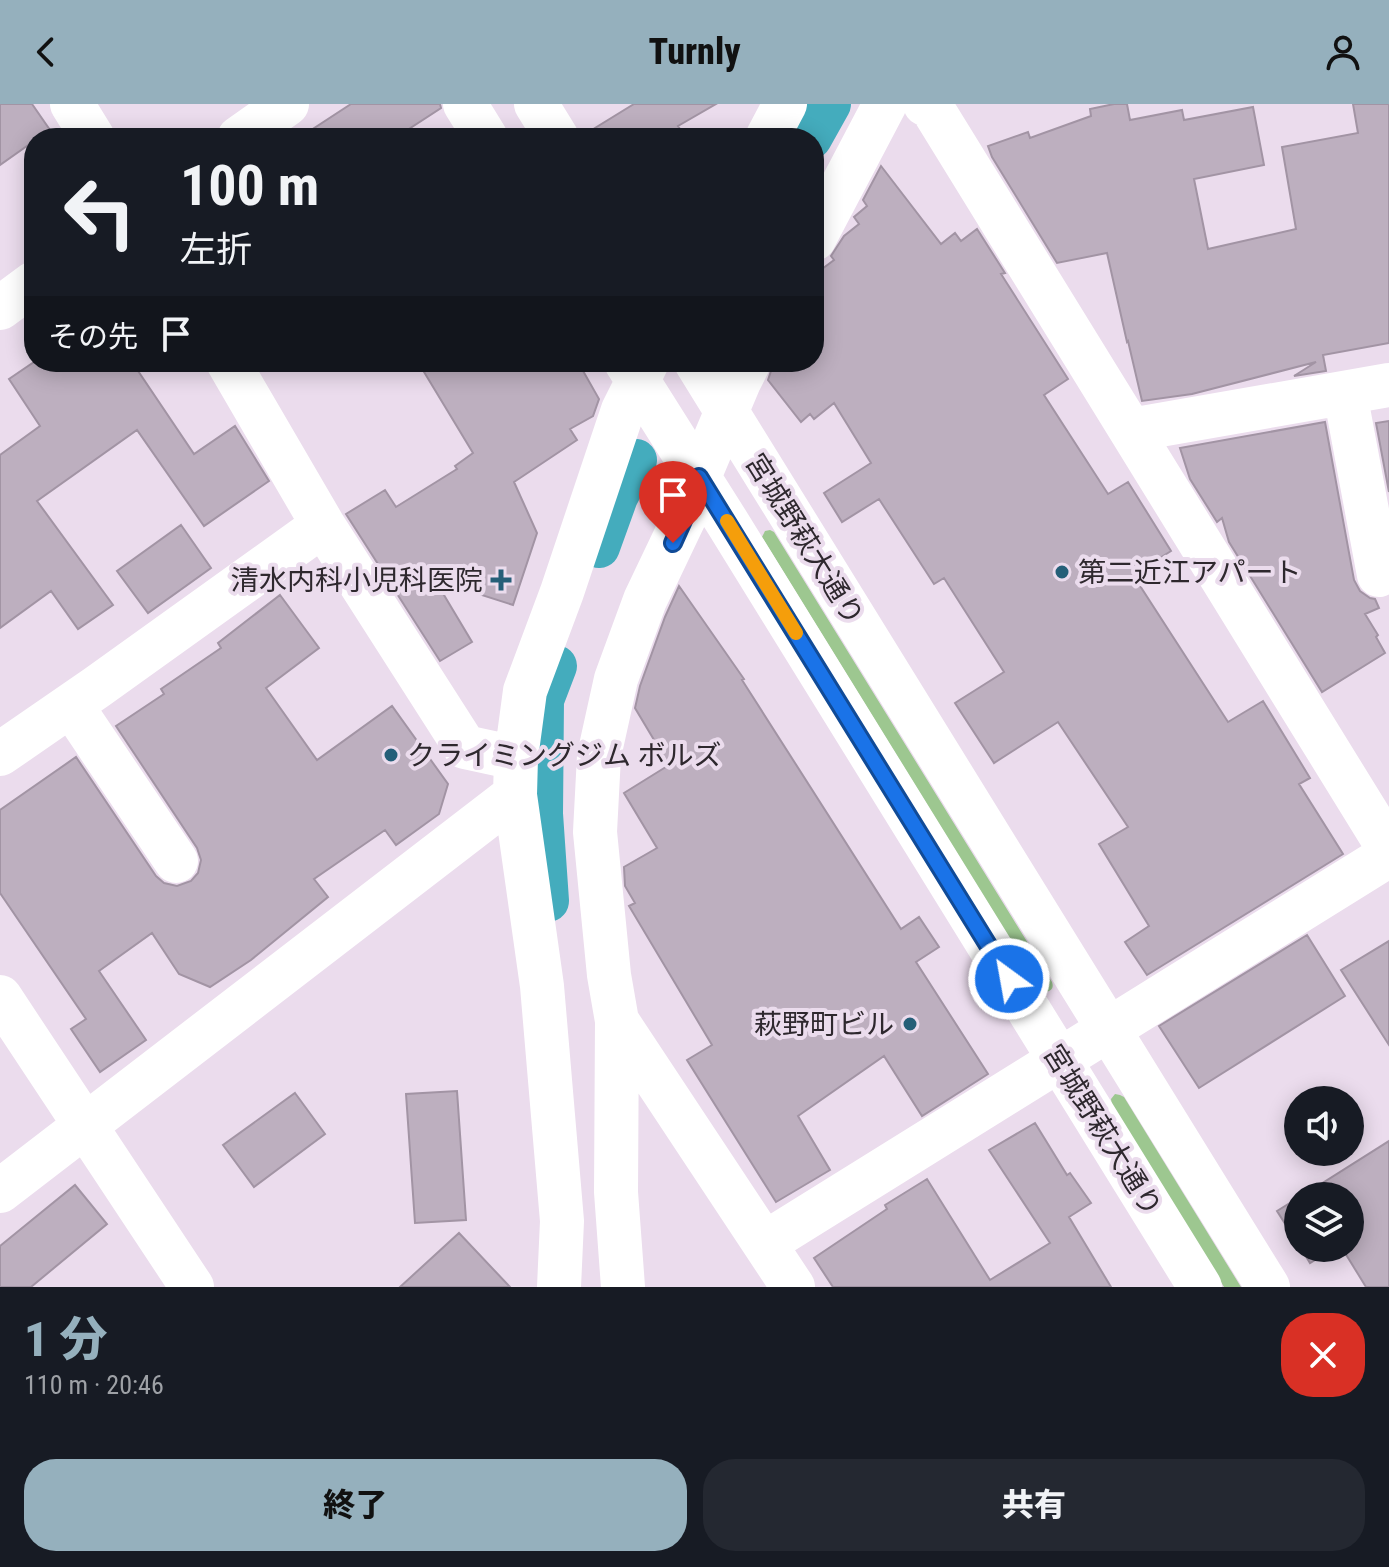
<!DOCTYPE html>
<html lang="ja">
<head>
<meta charset="utf-8">
<style>
  :root { --surface:#171b24; --page:#242831; --text:#f1f3f6; --muted:#9ea1a6; --accent:#95b0bd }
  body { margin:0; font-family:"Roboto Condensed","Noto Sans JP",sans-serif; background:var(--page); color:var(--text); height:100vh; display:flex; flex-direction:column; font-size:30px; white-space:nowrap }
  * { box-sizing:border-box; margin:0 }
  p { font-size:26px; color:var(--muted) }
  .icon { flex:none; width:44px; height:44px; fill:none; stroke:currentColor; stroke-width:2; stroke-linecap:round; stroke-linejoin:round }
  .map { position:relative; height:1183px; overflow:hidden }
  .drawer { display:flex; flex-direction:column; background:var(--surface); flex:1 }
  .drawer>* { flex:none }
  .hud { position:absolute; left:24px; top:24px; width:800px; height:244px; border-radius:32px; box-shadow:0 4px 20px #0003; background:#171b24; color:var(--text); overflow:hidden }
  .tools { position:absolute; left:1284px; top:982px; display:grid; gap:16px }
  .tools a { display:grid; place-items:center; width:80px; height:80px; border-radius:50%; background:var(--surface); box-shadow:0 4px 20px #0003; font-size:40px }
  .pin { position:absolute; display:grid; place-items:center; width:68px; height:68px; color:#fff; margin:-82px -34px; border-radius:50% 50% 50% 0; rotate:-45deg; box-shadow:0 0 8px #0007 }
  .pin .icon { rotate:45deg }
  .me { position:absolute; width:88px; margin:-44px; rotate:328deg; stroke-linejoin:round; filter:drop-shadow(0 0 6px #0008) }
  .turn { display:flex; align-items:center; gap:28px; height:168px; padding:0 24px; font-size:36px }
  .turn .icon { width:104px; height:104px; stroke-width:2.5 }
  .turn b { display:block; font-size:56px; line-height:68px }
  .then { display:flex; align-items:center; height:76px; padding:0 24px; background:#0003; gap:16px; font-size:30px }
  .round { display:grid; place-items:center; flex:none; width:84px; height:84px; border-radius:32px; background:var(--page) }
  .overview { display:flex; align-items:center; justify-content:space-between; height:136px; padding:0 24px }
  h1 { font-size:48px; font-weight:800; line-height:60px; color:var(--accent) }
  .action { display:flex; gap:16px; margin-top:auto; padding:16px 24px }
  .action a { flex:1; height:92px; border-radius:32px; background:var(--accent); color:#111; font-size:32px; font-weight:800; line-height:92px; text-align:center }
  .action a+a { background:var(--page); color:var(--text) }
  header { display:flex; justify-content:space-between; align-items:center; height:104px; padding:0 24px; background:var(--accent); color:#111; font-size:36px; font-weight:800 }
  .map>svg:first-child { display:block }
</style>
</head>
<body>
<header><svg class="icon" aria-label="back" viewBox="0 0 24 24"><path d="M15 5l-7 7 7 7"/></svg>Turnly<svg class="icon" aria-label="person" viewBox="0 0 24 24"><circle cx="12" cy="8" r="4"/><path d="M4 21q1-7 8-7t8 7"/></svg></header>
<div class="map">
<svg width="1389" height="1183" viewBox="0 0 1389 1183">
  <rect width="100%" height="100%" fill="#ebdced"/>
  <!-- green -->
  <path fill="#9dc790" d="M770 426 774 428 1052 878C1055 886 1048 889 1042 887L762 433 765 427Z
    M1115 990 1120 991 1124 993 1241 1183H1224L1112 1002 1111 995Z"/>
  <g fill="none" stroke-linecap="round" stroke-linejoin="round">
    <!-- canal -->
    <path stroke="#44acbd" stroke-width="42" d="M811 34 830 0
      M599 443 617 393 636 356
      M548 797 542 710 543 596 556 562"/>
  </g>
  <!-- building -->
  <path fill="#bdafbf" stroke="#a294a4" stroke-width="2" d="M0 0H32L50 26 38 34H34V37L0 61Z
    M351 0H440L441 4 395 34H299Z
    M634 0H716L678 22 686 34H582V32Z
    M1114 0H1127L1130 16 1182 6 1184 16 1253 3 1264 61 1194 75 1208 145 1296 125 1282 43 1358 29 1353 0H1389V239L1323 251 1326 267 1294 272 1316 258 1192 290 1142 297 1128 237 1127 238 1107 149 1057 159 992 53 988 42 1028 28 1030 34 1091 12 1090 5Z
    M881 62 941 140 955 129 961 137 977 125 1005 169 1001 170 1068 275 1044 291 1108 390 1128 378 1171 447 1133 471 1228 618 1263 597 1310 674 1299 680 1343 750 1147 871 1125 838 1149 822 1099 740 1128 723 1058 618 994 659 955 599 1004 568 944 474 934 480 879 395 842 418 824 389 871 359 834 299 814 315 810 310 801 318 768 276 774 258H814V171L834 156 831 152 844 132 859 120 854 113 867 102 863 96Z
    M34 258H132L194 350 235 322 269 377 204 422 137 326 37 397 113 501 78 525 51 487 0 524V351L40 322 9 275Z
    M418 258H578L599 295 593 312 570 325 577 336 514 378 537 429 513 501 435 476 472 538 440 557 346 410 385 386 396 403 457 365 455 362 473 349Z
    M1389 317V388L1376 319Z
    M1325 318 1354 476 1360 487 1370 494 1375 495 1379 504 1365 510 1378 531 1376 533 1385 549 1322 588 1229 438 1222 414 1217 418 1190 375 1180 344Z
    M181 421 211 464 148 509 117 467Z
    M679 482 744 575 742 576 901 825 919 813 939 843 916 858 988 970 922 1012 884 952 798 1012 830 1066 776 1098 687 956 712 941 629 802 635 799 625 782 624 763 657 744 624 689 669 661 635 604 640 582 665 513Z
    M280 491 319 544 266 584 317 656 392 602 448 680 439 710 396 741 385 726 314 775 328 793 251 856 210 883 179 870 152 829 99 867 146 936 100 968 71 925 86 915 0 789V706L76 653 156 772 164 779 177 782 191 777 198 769 201 756 197 744 116 622 164 590 161 585 221 544 218 539Z
    M1307 831 1345 892 1199 984 1159 922Z
    M1389 837V941L1341 866Z
    M457 987 466 1116 415 1119 406 990Z
    M295 989 325 1030 254 1083 223 1041Z
    M1035 1019 1067 1071 1070 1069 1091 1099 1069 1113 1111 1183H833L814 1154 887 1105 885 1101 927 1075 990 1176 1050 1139 989 1046Z
    M1389 1037V1183H1366L1342 1144H1350V1092H1302Z
    M75 1081 107 1120 31 1183H0V1142Z
    M1298 1094V1140L1277 1107Z
    M459 1129 510 1183H400Z
    M1301 1144H1334L1310 1159Z"/>
  <g fill="none" stroke-linecap="round" stroke-linejoin="round">
    <!-- minor -->
    <path stroke="#fff" stroke-width="44" d="M72 0 93 34
      M465 0 486 34
      M536 0 557 34
      M925 0 932 4 1389 745
      M239 34 287 0
      M767 34 785 0
      M814 135 885 0
      M0 204 34 179
      M228 258 323 421 465 643 516 654
      M626 258 727 418 1200 1183
      M696 258 1268 1183
      M1345 289 1379 471
      M1131 326 1389 281
      M71 601 176 757
      M0 650 97 583 323 421
      M0 893 192 1183
      M617 917 793 1183
      M0 1087 515 691
      M765 1139C973 1010 1180 879 1389 751
      M559 1183 562 1117 542 882 515 691 516 654 525 587 562 488 623 306 647 258
      M623 1183 616 1088 617 917 609 871 595 728 599 652 616 575 645 496 686 410 699 373 739 278 749 258"/>
  </g>
  <g fill="none" stroke-linecap="round" stroke-linejoin="round">
    <defs>
      <path id="route" d="M673 439 686 410 699 373 1009 875"/>
    </defs>
    <!-- route casing -->
    <use href="#route" stroke="#114b97" stroke-width="20"/>
    <!-- route -->
    <use href="#route" stroke="#1a73e8" stroke-width="14"/>
    <!-- slow -->
    <path stroke="#f59e0b" stroke-width="14" d="M727 417 796 529"/>
  </g>
  <!-- markers -->
  <g fill="#255f78" stroke="#ebdced" stroke-width="3">
    <circle cx="1062" cy="468" r="8"/>
    <path d="M497 464h8v8h8v8h-8v8h-8v-8h-8v-8h8z"/>
    <circle cx="391" cy="651" r="8"/>
    <circle cx="910" cy="920" r="8"/>
  </g>
  <g text-anchor="middle" stroke-width="8" stroke-linejoin="round" paint-order="stroke">
    <!-- street labels -->
    <g font-size="28" fill="#2e282e" stroke="#ebdced">
      <text transform="translate(805 435) rotate(58)" y="10">宮城野萩大通り</text>
      <text transform="translate(1103 1026) rotate(58)" y="10">宮城野萩大通り</text>
    </g>
    <!-- poi labels -->
    <g font-size="28" fill="#2e282e" stroke="#ebdced" text-anchor="start">
      <text x="1078" y="478">第二近江アパート</text>
      <text x="483" y="486" text-anchor="end">清水内科小児科医院</text>
      <text x="407" y="661">クライミングジム ボルズ</text>
      <text x="894" y="930" text-anchor="end">萩野町ビル</text>
    </g>
  </g>
</svg>
<div class="tools">
<a><svg class="icon" aria-label="sound" viewBox="0 0 24 24"><path d="M4 9h4l5-4v14l-5-4H4zM17 9q2 3 0 6"/></svg></a>
<a><svg class="icon" aria-label="layers" viewBox="0 0 24 24"><path d="M12 4l9 5-9 5-9-5zM3 14l9 5 9-5"/></svg></a>
</div>
<div class="pin" style="left:673px;top:439px;background:#d93025"><svg class="icon" aria-label="arrive" viewBox="0 0 24 24"><path d="M6 21V4h12l-3 4 3 4H6"/></svg></div>
<svg class="me" style="left:1009px;top:875px" viewBox="-20 -20 40 40"><circle r="17" fill="#1a73e8" stroke="#fff" stroke-width="3"/><path d="M0-11L8 9 0 5-8 9z" fill="#fff"/></svg>
<div class="hud">
<div class="turn"><svg class="icon" aria-label="left" viewBox="0 0 24 24"><path d="M17 20v-9H6M10 6l-5 5 5 5"/></svg><div><b>100 m</b>左折</div></div>
<div class="then">その先<svg class="icon" aria-label="arrive" viewBox="0 0 24 24"><path d="M6 21V4h12l-3 4 3 4H6"/></svg></div>
</div>
</div>
<section class="drawer">
<div class="overview"><div><h1>1 分</h1><p>110 m · 20:46</p></div><a class="round" style="background:#d93025;color:#fff"><svg class="icon" aria-label="close" viewBox="0 0 24 24"><path d="M6 6l12 12M18 6L6 18"/></svg></a></div>
<div class="action"><a>終了</a><a>共有</a></div>
</section>
</body>
</html>
